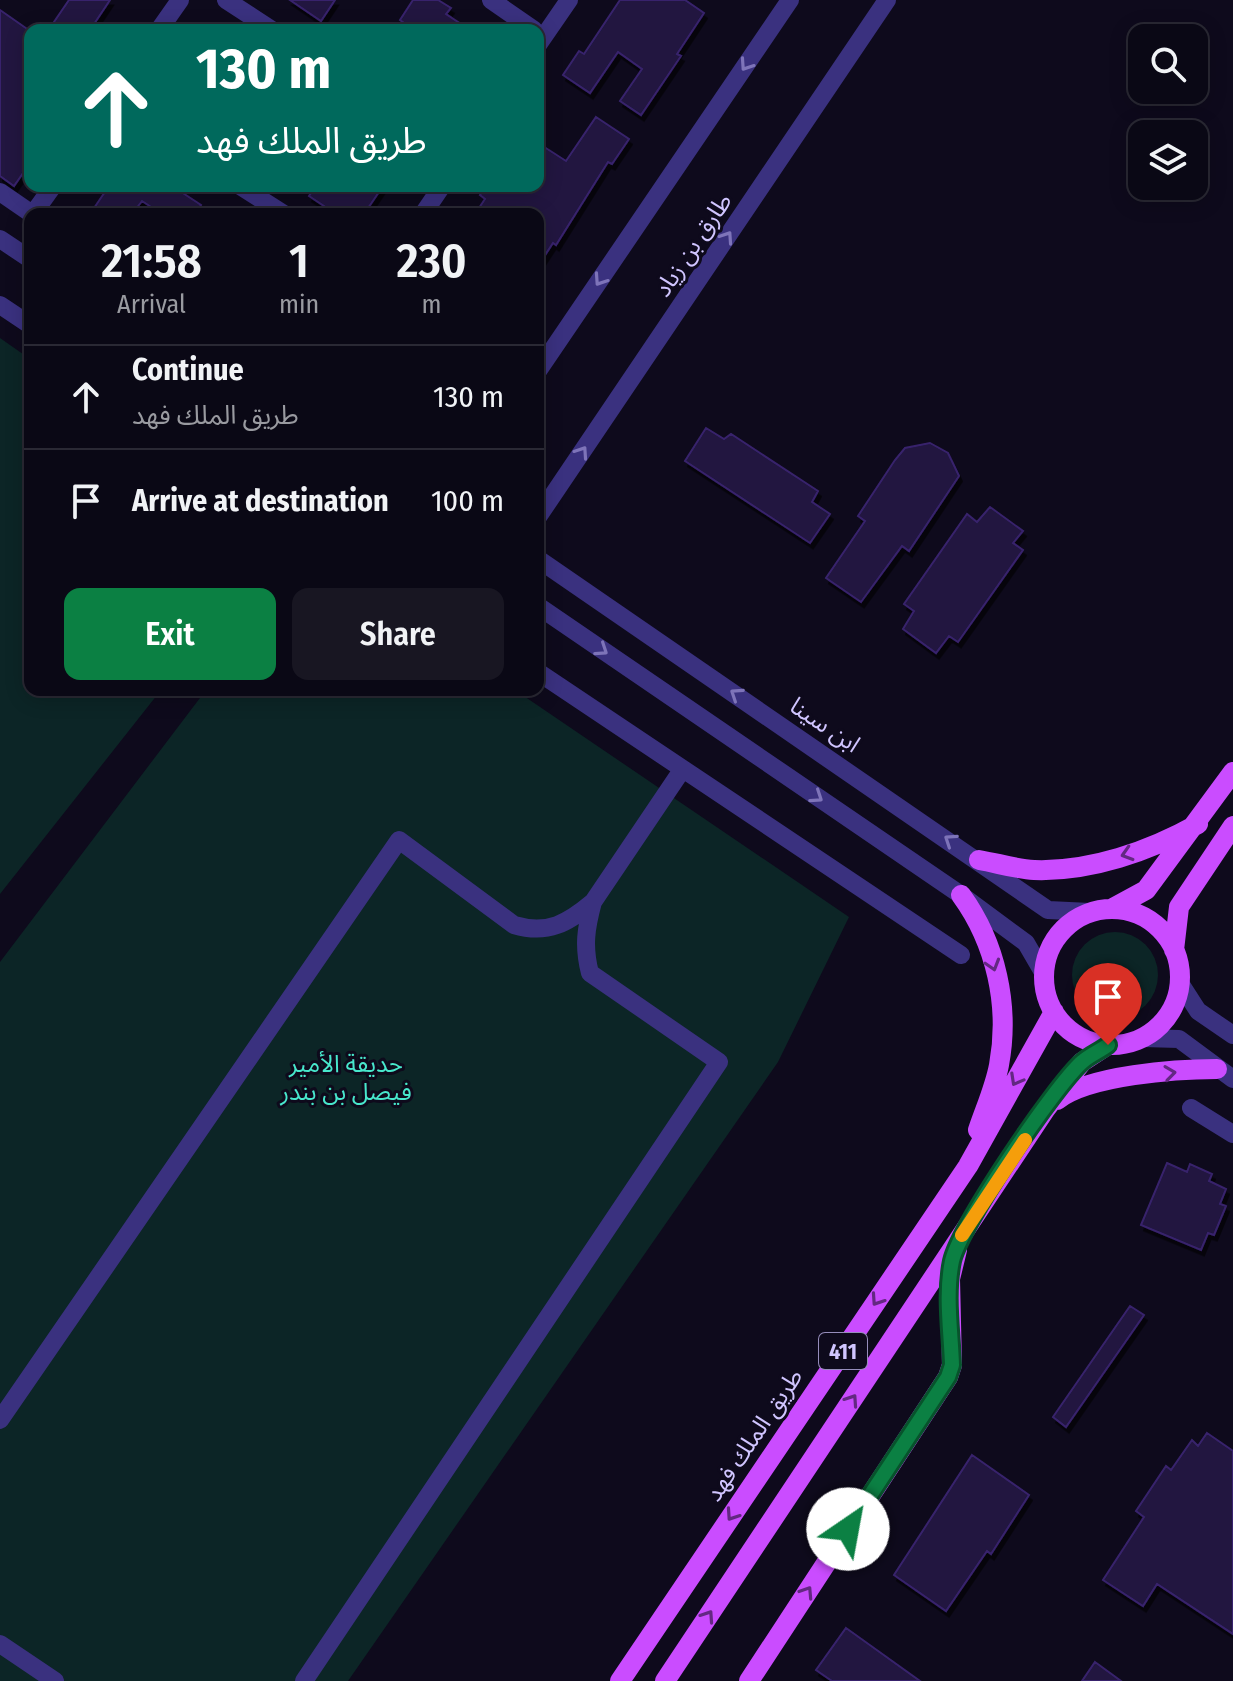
<!DOCTYPE html>
<html lang="en">
<head>
<meta charset="utf-8">
<style>
  :root { --surface:#0a0815; --page:#181622; --text:#f1f3f6; --muted:#999aa0; --line:#2a2934; --accent:#0b8043 }
  body { margin:0; font-family:"Fira Sans Condensed","Noto Sans Arabic",sans-serif; background:var(--page); color:var(--text); height:100vh; display:flex; flex-direction:column; font-size:30px; white-space:nowrap }
  * { box-sizing:border-box; margin:0 }
  p { font-size:26px; color:var(--muted) }
  .icon { flex:none; width:44px; height:44px; fill:none; stroke:currentColor; stroke-width:2; stroke-linecap:round; stroke-linejoin:round }
  .map { position:relative; flex:1; overflow:hidden }
  .drawer { position:absolute; left:24px; top:208px; width:520px; height:488px; display:flex; flex-direction:column; background:var(--surface); border-radius:16px; box-shadow:0 4px 20px #0003,0 0 0 2px var(--line) }
  .drawer>* { flex:none }
  .banner { position:absolute; left:24px; top:24px; width:520px; height:168px; border-radius:16px; box-shadow:0 4px 20px #0003,0 0 0 2px var(--line); background:#00695c; color:#fff; overflow:hidden }
  .controls { position:absolute; left:1128px; top:24px; display:grid; gap:16px }
  .controls a { display:grid; place-items:center; width:80px; height:80px; border-radius:16px; background:var(--surface); box-shadow:0 4px 20px #0003,0 0 0 2px var(--line); font-size:40px }
  .pin { position:absolute; display:grid; place-items:center; width:68px; height:68px; color:#fff; margin:-82px -34px; border-radius:50% 50% 50% 0; rotate:-45deg; box-shadow:0 0 8px #0007 }
  .pin .icon { rotate:45deg }
  .me { position:absolute; width:88px; margin:-44px; rotate:33deg; stroke-linejoin:round; filter:drop-shadow(0 0 6px #0008) }
  .turn { display:flex; align-items:center; gap:28px; height:168px; padding:0 40px; font-size:36px }
  .turn .icon { width:104px; height:104px; stroke-width:2.5 }
  .turn b { display:block; font-size:56px; line-height:68px }
  .eta { display:flex; justify-content:space-evenly; align-items:center; height:136px; text-align:center }
  .eta b { font-size:48px; font-weight:600; line-height:56px }
  .cta { display:flex; gap:16px; margin-top:auto; padding:16px 40px }
  .cta a { flex:1; height:92px; border-radius:16px; background:var(--accent); color:#fff; font-size:32px; font-weight:600; line-height:92px; text-align:center }
  .cta a+a { background:var(--page); color:var(--text) }
  ul { padding:0; list-style:none }
  li { display:flex; align-items:center; gap:24px; height:104px; padding:0 40px; border-top:2px solid var(--line) }
  li div { flex:1 }
  li b { display:block; font-size:30px }
  li em { font-style:normal }
  .map>svg:first-child { display:block }
</style>
</head>
<body>
<div class="map">
<svg width="1233" height="1681" viewBox="0 0 1233 1681">
  <defs>
    <filter id="shadow"><feDropShadow dx="3" dy="5.5" stdDeviation="0" flood-color="#0009"/></filter>
  </defs>
  <rect width="100%" height="100%" fill="#0e0a1c"/>
  <!-- green -->
  <path fill="#0c2526" d="M0 338 30 359V690H161L0 894Z
    M206 690H515L849 917 778 1062 348 1681H0V962Z
    M1072 975a43 43 0 1 1 86 0a43 43 0 1 1-86 0Z"/>
  <!-- building -->
  <path fill="#20143f" stroke="#38246c" stroke-width="2" filter="url(#shadow)" d="M69 0H110L90 30H66L54 22Z
    M290 0H335L321 21Z
    M413 0H438L451 8 446 14 470 30H414L400 20Z
    M620 0H685L704 13 677 54 681 56 641 115 620 101 642 69 618 52 590 93 563 75 579 51 584 54Z
    M0 10 30 31V163L14 186 0 176Z
    M596 117 629 139 612 164 608 162 556 245 553 243 538 266V214H475L485 199 480 195 486 186H538V143L566 161Z
    M109 186H172L201 205 195 214H162L142 201 132 214H90Z
    M316 186H383L364 214H336L309 196Z
    M706 428 724 439 731 434 818 491 812 502 830 514 810 543 685 461Z
    M930 443 948 453 959 476 909 551 902 546 861 602 826 578 865 521 858 516 895 460 905 448Z
    M990 507 1023 531 1013 543 1023 550 958 642 949 636 936 653 903 629 914 611 904 604 967 514 977 522Z
    M1167 1163 1187 1172 1190 1164 1212 1174 1209 1181 1226 1189 1220 1204 1226 1206 1214 1235 1208 1233 1201 1250 1141 1225Z
    M1130 1306 1144 1315 1066 1427 1053 1417Z
    M1207 1433 1233 1451V1634L1157 1584 1143 1606 1103 1580 1144 1517 1136 1511 1166 1466 1171 1470 1192 1440 1198 1446Z
    M972 1455 1029 1495 991 1554 987 1551 946 1611 894 1575Z
    M846 1628 920 1681H832L816 1670Z
    M1095 1662 1121 1681H1082Z"/>
  <g fill="none" stroke-linecap="round" stroke-linejoin="round">
    <!-- minor -->
    <path stroke="#3a317f" stroke-width="18" d="M226 0 272 30
      M491 0 534 30
      M159 30 180 0
      M538 45 569 0
      M240 186 284 214
      M0 192 32 214
      M33 214 53 186
      M423 214 442 186
      M0 239 30 259
      M0 305 30 325
      M538 371 790 0
      M538 517 887 0
      M538 559 1048 910 1090 912
      M538 606 961 895 1026 943 1044 974
      M538 672 961 955
      M593 902 682 770
      M1180 983 1198 1011 1233 1035
      M1143 1038 1179 1039 1233 1079
      M1191 1108 1233 1134
      M0 1420 399 840 514 925C548 935 568 923 593 902 586 928 583 946 590 973L719 1062 304 1681
      M0 1644 55 1681"/>
    <!-- major -->
    <path stroke="#ca4cff" stroke-width="20" d="M979 860C997 863 1016 869 1034 870 1090 872 1150 851 1198 824
      M961 895C996 943 1010 1006 999 1065 995 1087 985 1109 978 1130
      M1111 909 1146 890 1233 772
      M1044 977a68 68 0 1 1 136 0a68 68 0 1 1-136 0Z
      M1174 950 1179 907 1233 826
      M1057 1100C1089 1075 1177 1069 1217 1069
      M620 1681 968 1166 1054 1012
      M665 1681 1045 1110 1082 1062 1108 1045
      M749 1681 948 1377 952 1365 950 1279 957 1250"/>
  </g>
  <!-- one-way arrows -->
  <defs><path id="oneway-chevron" d="M-2-3.5L2.5 0L-2 3.5" fill="none" stroke-width="1.6" stroke-linecap="round" stroke-linejoin="round" transform="scale(2)"/></defs>
  <g stroke="#7e74b9">
    <use href="#oneway-chevron" transform="translate(746 65) rotate(124)"/>
    <use href="#oneway-chevron" transform="translate(727 237) rotate(-56)"/>
    <use href="#oneway-chevron" transform="translate(600 280) rotate(124)"/>
    <use href="#oneway-chevron" transform="translate(582 452) rotate(-56)"/>
    <use href="#oneway-chevron" transform="translate(602 650) rotate(34)"/>
    <use href="#oneway-chevron" transform="translate(736 694) rotate(-146)"/>
    <use href="#oneway-chevron" transform="translate(817 797) rotate(34)"/>
    <use href="#oneway-chevron" transform="translate(950 840) rotate(-146)"/>
  </g>
  <g stroke="#632882">
    <use href="#oneway-chevron" transform="translate(1127 854) rotate(163)"/>
    <use href="#oneway-chevron" transform="translate(993 965) rotate(73)"/>
    <use href="#oneway-chevron" transform="translate(1170 1073) rotate(-8)"/>
    <use href="#oneway-chevron" transform="translate(1016 1080) rotate(119)"/>
    <use href="#oneway-chevron" transform="translate(877 1300) rotate(124)"/>
    <use href="#oneway-chevron" transform="translate(852 1400) rotate(-56)"/>
    <use href="#oneway-chevron" transform="translate(732 1515) rotate(124)"/>
    <use href="#oneway-chevron" transform="translate(807 1592) rotate(-57)"/>
    <use href="#oneway-chevron" transform="translate(708 1616) rotate(-56)"/>
  </g>
  <g fill="none" stroke-linecap="round" stroke-linejoin="round">
    <defs>
      <path id="route" d="M848 1529 948 1377 952 1365C951 1332 945 1294 952 1261 960 1226 1054 1087 1082 1062 1090 1055 1100 1051 1108 1045"/>
    </defs>
    <!-- route casing -->
    <use href="#route" stroke="#07532c" stroke-width="20"/>
    <!-- route -->
    <use href="#route" stroke="#0b8043" stroke-width="14"/>
    <!-- slow -->
    <path stroke="#f59e0b" stroke-width="14" d="M962 1235 1025 1140"/>
  </g>
  <g text-anchor="middle" stroke-width="6" stroke-linejoin="round" paint-order="stroke">
    <!-- shield labels -->
    <rect fill="#0e0a1c" stroke="#968dbb" stroke-width="2" x="819" y="1333" width="48" height="36" rx="6"/>
    <g font-size="22" font-weight="bold" fill="#d0c5ff">
      <text x="843" y="1359">411</text>
    </g>
    <!-- street labels -->
    <g font-size="24" fill="#d0c5ff" stroke="#0e0a1c">
      <text transform="translate(693 245) rotate(-56)" y="8">طارق بن زياد</text>
      <text transform="translate(825 725) rotate(34)" y="8">ابن سينا</text>
      <text transform="translate(754 1435) rotate(-56)" y="8">طريق الملك فهد</text>
    </g>
    <!-- park labels -->
    <g font-size="24" fill="#48e7cc" stroke="#0e0a1c">
      <text x="346" y="1072">حديقة الأمير<tspan x="346" dy="28">فيصل بن بندر</tspan></text>
    </g>
  </g>
</svg>
<div class="controls">
<a><svg class="icon" aria-label="search" viewBox="0 0 24 24"><circle cx="10" cy="10" r="6"/><path d="M15 15l6 6"/></svg></a>
<a><svg class="icon" aria-label="layers" viewBox="0 0 24 24"><path d="M12 4l9 5-9 5-9-5zM3 14l9 5 9-5"/></svg></a>
</div>
<div class="pin" style="left:1108px;top:1045px;background:#d93025"><svg class="icon" aria-label="arrive" viewBox="0 0 24 24"><path d="M6 21V4h12l-3 4 3 4H6"/></svg></div>
<svg class="me" style="left:848px;top:1529px" viewBox="-20 -20 40 40"><circle r="19" fill="#fff"/><path d="M0-13L10 11 0 6-10 11z" fill="#0b8043"/></svg>
<div class="banner">
<div class="turn"><svg class="icon" aria-label="ahead" viewBox="0 0 24 24"><path d="M12 20V5M6 11l6-6 6 6"/></svg><div><b>130 m</b>طريق الملك فهد</div></div>
</div>
<section class="drawer">
<div class="eta">
<div><b>21:58</b><p>Arrival</p></div>
<div><b>1</b><p>min</p></div>
<div><b>230</b><p>m</p></div>
</div>
<ul>
<li><svg class="icon" aria-label="ahead" viewBox="0 0 24 24"><path d="M12 20V5M6 11l6-6 6 6"/></svg><div><b>Continue</b><p>طريق الملك فهد</p></div><em>130 m</em></li>
<li><svg class="icon" aria-label="arrive" viewBox="0 0 24 24"><path d="M6 21V4h12l-3 4 3 4H6"/></svg><div><b>Arrive at destination</b></div><em>100 m</em></li>
</ul>
<div class="cta"><a>Exit</a><a>Share</a></div>
</section>
</div>
</body>
</html>
